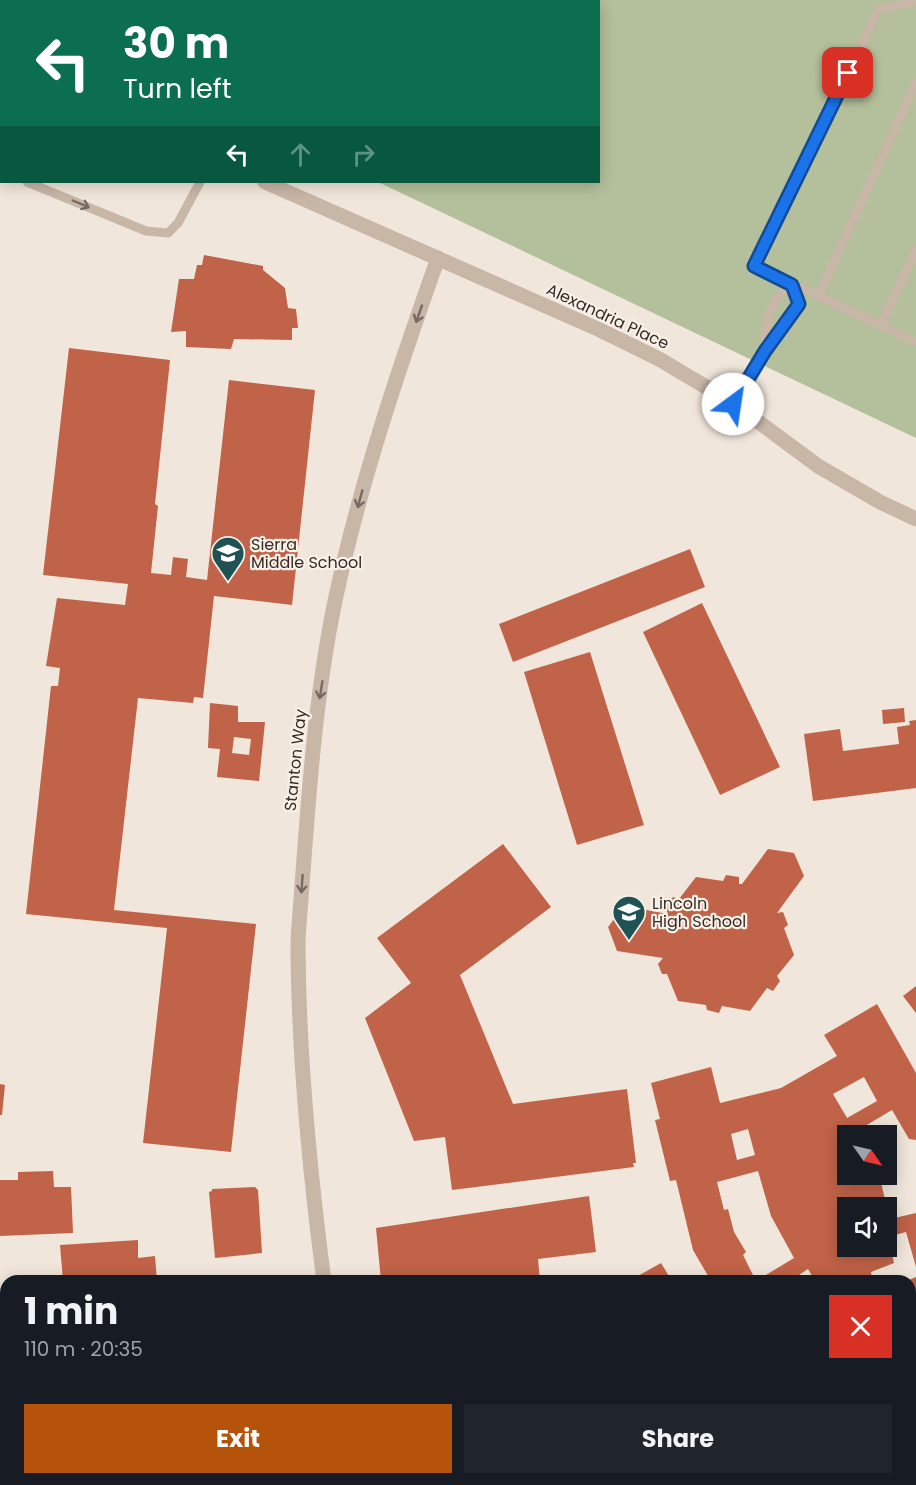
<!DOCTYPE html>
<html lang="en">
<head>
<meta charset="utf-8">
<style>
  :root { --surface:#171b24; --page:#20242c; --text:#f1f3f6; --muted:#9ea1a6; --accent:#b45309 }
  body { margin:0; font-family:Poppins,sans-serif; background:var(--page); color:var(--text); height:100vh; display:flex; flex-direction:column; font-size:22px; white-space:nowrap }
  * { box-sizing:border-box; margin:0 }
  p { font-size:20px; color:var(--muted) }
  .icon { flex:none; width:33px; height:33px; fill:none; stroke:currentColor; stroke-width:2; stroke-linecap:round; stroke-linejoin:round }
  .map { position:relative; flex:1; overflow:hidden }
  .sheet { position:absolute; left:0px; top:1275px; width:916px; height:210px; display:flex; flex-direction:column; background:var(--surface); border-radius:18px 18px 0 0; box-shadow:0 3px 15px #0003 }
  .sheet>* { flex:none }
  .banner { position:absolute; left:0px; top:0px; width:600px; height:183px; box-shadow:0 3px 15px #0003; background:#0b6e4f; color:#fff; overflow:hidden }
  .needle { width:39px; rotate:124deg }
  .fabs { position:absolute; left:837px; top:1125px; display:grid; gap:12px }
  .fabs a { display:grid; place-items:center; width:60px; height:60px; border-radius:0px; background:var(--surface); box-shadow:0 3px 15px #0003; font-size:30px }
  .pin { position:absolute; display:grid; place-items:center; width:51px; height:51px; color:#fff; margin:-26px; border-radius:12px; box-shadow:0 3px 9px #0006 }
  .me { position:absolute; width:66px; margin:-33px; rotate:31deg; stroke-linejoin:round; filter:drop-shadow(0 0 4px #0008) }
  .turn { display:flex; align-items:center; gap:21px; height:126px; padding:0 24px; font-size:27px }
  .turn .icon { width:78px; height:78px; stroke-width:2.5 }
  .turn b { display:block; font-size:42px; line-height:51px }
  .lanes { display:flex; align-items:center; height:57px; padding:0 24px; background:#0003; justify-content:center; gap:30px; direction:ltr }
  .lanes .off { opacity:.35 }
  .round { display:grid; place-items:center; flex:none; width:63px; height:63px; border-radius:0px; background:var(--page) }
  .overview { display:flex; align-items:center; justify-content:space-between; height:102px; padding:0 24px }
  h1 { font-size:36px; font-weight:700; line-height:45px }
  .primary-button { display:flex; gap:12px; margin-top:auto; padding:12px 24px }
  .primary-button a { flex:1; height:69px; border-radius:0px; background:var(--accent); color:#fff; font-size:24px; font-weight:700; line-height:69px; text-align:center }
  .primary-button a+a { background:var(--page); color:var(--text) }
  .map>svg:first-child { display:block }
</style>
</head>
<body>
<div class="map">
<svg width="916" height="1485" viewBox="0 0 916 1485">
  <rect width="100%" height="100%" fill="#f1e6db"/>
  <!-- green -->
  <path fill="#b4bf9b" d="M0 0H916V438L378 182H598V2H1Z
    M124 1479 174 1485H90Z"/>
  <!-- water -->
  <path fill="#7babad" d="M544 1479H637L635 1485H542Z"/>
  <!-- building -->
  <path fill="#c16348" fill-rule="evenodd" d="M204 255 263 266V270L285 288 288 308 296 309 298 328H292V340L234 339 231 349 186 347V331L171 332 179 279H194L197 265H202Z
    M69 348 170 360 155 504 158 506 151 573 171 575 173 557 188 559 186 577 207 580 229 380 315 390 292 605 214 596 203 698 194 697 193 703 138 698 114 910 256 924 231 1152 143 1143 167 928 26 914 51 686H58L60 668 46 666 57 598 125 605 128 584 43 575Z
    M690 549 705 587 513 662 499 624Z
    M702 603 780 767 720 795 643 632Z
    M590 652 644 825 577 845 524 672Z
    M210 703 238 706V722H265L259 781 217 777 220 749 208 748ZM234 737 251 739 249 755 232 753Z
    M904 708 905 722 883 724 882 710Z
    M916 720V788L813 801 804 734 840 729 843 751 899 744 897 727 910 725 909 721Z
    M503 844 551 907 460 975 513 1104 627 1089 636 1163H633L634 1167 452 1190 445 1137 414 1141 365 1018 411 983 377 938Z
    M768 849 794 853 804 876 777 913 783 912 788 925 784 928 794 955 777 976 780 981 773 991 767 988 750 1011 722 1006 719 1013 707 1010 706 1005 678 1001 667 974H662L658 964 663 958 617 951 608 927 624 906 668 914 665 906 673 897 679 899 696 877 723 881 726 875 739 877V884H742Z
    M916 986V1013L903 996Z
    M877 1004 916 1073V1140L909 1139 892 1110 855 1132 857 1136H848V1174H879L887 1208H848V1246H886V1208L890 1219 916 1213V1267L906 1232 888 1237 894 1263 871 1272 872 1278 868 1281H815L808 1269 793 1279 794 1281H711L693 1250 676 1180 670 1181 655 1120 660 1119 651 1083 711 1067 720 1103 781 1088 837 1056 824 1035ZM864 1077 877 1101 847 1118 833 1094ZM748 1129 755 1155 737 1160 731 1134ZM758 1171 771 1216 794 1258 756 1281 743 1255 746 1252 734 1232 728 1209 724 1210 717 1182Z
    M0 1084 5 1085 2 1115H0Z
    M53 1171 54 1187H71L73 1233 0 1236V1180H18V1172Z
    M255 1187 258 1190 262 1253 215 1258 209 1192 212 1191V1189Z
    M589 1196 596 1252 538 1259 540 1281H381L376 1228Z
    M138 1240V1258L155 1256 157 1281H63L60 1245Z
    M661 1263 672 1281H629Z
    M916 1277V1336L910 1338V1281H906Z
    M916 1377V1485H757L760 1479H910V1379Z
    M491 1479H514L513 1485H490Z
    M518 1479H544L542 1485H516Z
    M637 1479H665L664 1485H635Z"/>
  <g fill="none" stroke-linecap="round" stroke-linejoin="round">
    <!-- service -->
    <path stroke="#c8b6a7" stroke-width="9" d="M916 2 879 9 755 266 916 342
      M0 170 2 171
      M27 182 146 231 168 233 178 223 200 182
      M792 285 799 304 765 351C765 325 768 300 792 285Z
      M818 297 916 83
      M881 325 916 250
      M733 403 765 351"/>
    <!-- minor -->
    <path stroke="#c8b6a7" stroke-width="15" d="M324 1281C309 1167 298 1054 298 938 307 826 312 712 335 601 360 483 398 371 438 258
      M0 1435H6"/>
    <!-- tertiary -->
    <path stroke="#c8b6a7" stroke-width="15" d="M0 64 2 65
      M265 182 600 330 659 359 733 403 818 466 880 502 916 519"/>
  </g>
  <!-- one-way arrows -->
  <defs><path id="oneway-shaft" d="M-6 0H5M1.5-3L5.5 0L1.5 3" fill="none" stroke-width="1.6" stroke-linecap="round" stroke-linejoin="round" transform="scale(1.5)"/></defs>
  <g stroke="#776a61">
    <use href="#oneway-shaft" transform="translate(81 204) rotate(23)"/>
    <use href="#oneway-shaft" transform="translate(419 314) rotate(109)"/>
    <use href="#oneway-shaft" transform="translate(360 499) rotate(105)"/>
    <use href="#oneway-shaft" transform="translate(321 690) rotate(99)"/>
    <use href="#oneway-shaft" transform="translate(302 884) rotate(94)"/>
  </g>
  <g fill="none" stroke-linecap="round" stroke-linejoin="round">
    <defs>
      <path id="route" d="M733 404 765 351 799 304 792 285 754 266 848 73"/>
    </defs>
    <!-- route casing -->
    <use href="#route" stroke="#114b97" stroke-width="15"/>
    <!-- route -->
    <use href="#route" stroke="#1a73e8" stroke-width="10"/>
  </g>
  <!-- icons -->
  <defs>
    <symbol id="school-pin" viewBox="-11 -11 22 30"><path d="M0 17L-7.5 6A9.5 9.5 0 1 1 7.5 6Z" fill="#1f5255" stroke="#f9f0e7"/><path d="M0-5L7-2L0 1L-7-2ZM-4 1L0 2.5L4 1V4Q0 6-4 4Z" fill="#fff"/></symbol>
  </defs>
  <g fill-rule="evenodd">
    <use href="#school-pin" x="209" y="534" width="38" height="52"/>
    <use href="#school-pin" x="610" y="893" width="38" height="52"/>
  </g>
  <g text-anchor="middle" stroke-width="4.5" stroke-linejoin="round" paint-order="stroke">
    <!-- street labels -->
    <g font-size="16" fill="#352c27" stroke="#f9f0e7">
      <text transform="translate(608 316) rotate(25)" y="6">Alexandria Place</text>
      <text transform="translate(295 760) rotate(-84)" y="6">Stanton Way</text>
    </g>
    <!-- poi labels -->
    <g font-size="16" fill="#352c27" stroke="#f9f0e7" text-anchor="start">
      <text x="251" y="550">Sierra<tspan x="251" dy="18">Middle School</tspan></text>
      <text x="652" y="909">Lincoln<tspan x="652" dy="18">High School</tspan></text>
    </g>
  </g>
</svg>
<div class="fabs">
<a><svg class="needle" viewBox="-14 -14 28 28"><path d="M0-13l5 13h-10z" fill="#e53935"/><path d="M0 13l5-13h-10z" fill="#9ea1a6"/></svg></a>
<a><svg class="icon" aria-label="sound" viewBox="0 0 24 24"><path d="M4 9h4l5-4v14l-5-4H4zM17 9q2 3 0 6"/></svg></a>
</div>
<div class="pin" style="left:848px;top:73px;background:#d93025"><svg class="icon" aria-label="arrive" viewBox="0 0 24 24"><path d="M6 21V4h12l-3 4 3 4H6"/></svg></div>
<svg class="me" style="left:733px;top:404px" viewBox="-20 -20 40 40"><circle r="19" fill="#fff"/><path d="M0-13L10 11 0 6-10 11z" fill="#1a73e8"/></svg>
<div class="banner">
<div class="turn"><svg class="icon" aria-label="left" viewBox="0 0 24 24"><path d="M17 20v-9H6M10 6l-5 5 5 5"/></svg><div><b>30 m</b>Turn left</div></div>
<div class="lanes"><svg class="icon" aria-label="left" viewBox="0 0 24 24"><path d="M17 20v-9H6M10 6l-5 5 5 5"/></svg><svg class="icon off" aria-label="ahead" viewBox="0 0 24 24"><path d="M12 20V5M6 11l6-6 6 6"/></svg><svg class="icon off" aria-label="right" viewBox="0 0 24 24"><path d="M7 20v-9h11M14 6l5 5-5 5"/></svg></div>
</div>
<section class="sheet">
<div class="overview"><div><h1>1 min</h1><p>110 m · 20:35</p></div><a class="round" style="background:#d93025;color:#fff"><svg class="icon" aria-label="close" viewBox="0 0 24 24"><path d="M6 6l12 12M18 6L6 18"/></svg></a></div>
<div class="primary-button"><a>Exit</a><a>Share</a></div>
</section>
</div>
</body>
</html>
